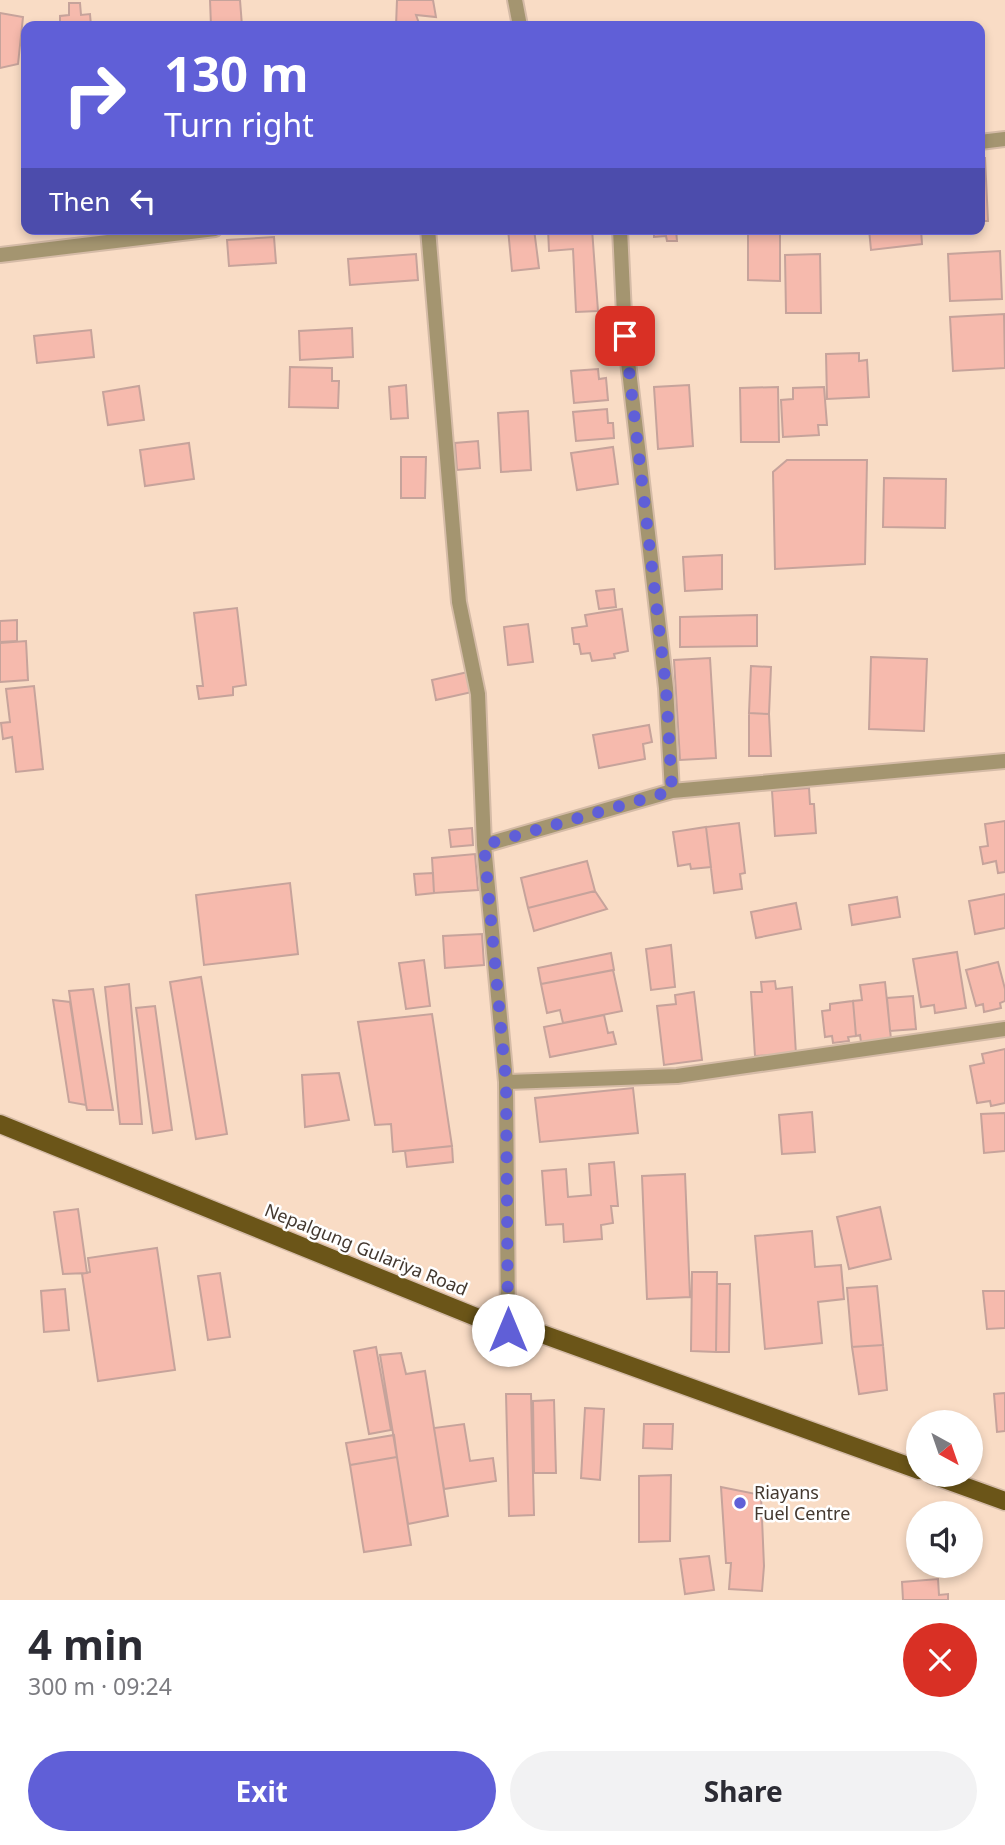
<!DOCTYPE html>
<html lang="en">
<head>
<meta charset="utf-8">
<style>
  :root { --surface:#fff; --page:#f2f2f3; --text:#2b2b33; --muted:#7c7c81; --accent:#605fd7 }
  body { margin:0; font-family:"Noto Sans",sans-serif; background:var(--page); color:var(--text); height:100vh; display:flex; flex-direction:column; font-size:26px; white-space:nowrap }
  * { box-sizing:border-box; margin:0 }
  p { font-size:23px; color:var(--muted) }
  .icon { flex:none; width:38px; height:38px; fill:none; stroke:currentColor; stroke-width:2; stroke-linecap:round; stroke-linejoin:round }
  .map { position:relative; height:1600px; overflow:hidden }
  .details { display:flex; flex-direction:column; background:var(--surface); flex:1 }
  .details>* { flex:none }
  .top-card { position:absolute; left:21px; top:21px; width:964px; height:214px; border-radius:14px; box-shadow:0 4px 10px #0003; background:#605fd7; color:#fff; overflow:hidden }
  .needle { width:46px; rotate:140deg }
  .controls { position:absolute; left:906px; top:1410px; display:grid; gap:14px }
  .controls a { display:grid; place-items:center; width:77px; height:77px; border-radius:50%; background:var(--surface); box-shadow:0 4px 10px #0003; font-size:35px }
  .pin { position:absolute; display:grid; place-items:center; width:60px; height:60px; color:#fff; margin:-30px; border-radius:14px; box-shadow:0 4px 10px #0006 }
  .me { position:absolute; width:77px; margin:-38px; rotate:0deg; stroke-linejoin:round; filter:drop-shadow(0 0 5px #0008) }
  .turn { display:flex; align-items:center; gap:24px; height:147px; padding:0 28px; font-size:32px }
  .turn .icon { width:91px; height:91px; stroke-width:2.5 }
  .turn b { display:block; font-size:49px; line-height:60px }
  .then { display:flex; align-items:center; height:66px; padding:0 28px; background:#0003; gap:14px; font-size:26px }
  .round { display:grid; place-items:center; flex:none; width:74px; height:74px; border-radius:37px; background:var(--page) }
  .headline { display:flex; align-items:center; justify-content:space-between; height:119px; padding:0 28px }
  h1 { font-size:42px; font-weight:700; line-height:52px }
  .primary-button { display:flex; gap:14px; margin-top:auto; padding:14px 28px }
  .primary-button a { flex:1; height:80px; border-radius:42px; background:var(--accent); color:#fff; font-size:28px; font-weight:700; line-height:80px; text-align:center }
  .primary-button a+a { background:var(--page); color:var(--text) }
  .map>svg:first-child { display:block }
</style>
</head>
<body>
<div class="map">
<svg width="1005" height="1600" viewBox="0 0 1005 1600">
  <rect width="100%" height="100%" fill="#f9dcc5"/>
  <!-- building -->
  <path fill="#f6baad" stroke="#c6a39b" stroke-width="2" d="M210 0H240L242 26H211Z
    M397 0H433L436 17 416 15 420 26H396Z
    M69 3H80L81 15 90 14 91 26H60V16L69 15Z
    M0 13 23 17 18 64 0 68Z
    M980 158H985L988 221H980Z
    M508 229H534L539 268 512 271Z
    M548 229H592L598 311 576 312 573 249 549 251Z
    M654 229H676L677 241H667L666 236 654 237Z
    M748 229H780V281L748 280Z
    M869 229H921L922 244 871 250Z
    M274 237 276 263 229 266 227 240Z
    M1000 251 1002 299 950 301 948 254Z
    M416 254 418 280 350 285 348 259Z
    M820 254 821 313H786L785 255Z
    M1004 314 1005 368 953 371 950 317Z
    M352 328 353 357 300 360 299 331Z
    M91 330 94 357 37 363 34 336Z
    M859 353V361L867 360 869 397 827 399 826 354Z
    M290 367 332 368V381H339L338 408 289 407Z
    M598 369 599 379 606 378 608 400 574 403 571 371Z
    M406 385 408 418 391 419 389 387Z
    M689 385 693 446 658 449 654 387Z
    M139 386 144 420 108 425 103 392Z
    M778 387 779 442H741L740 388Z
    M824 387 827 425H818L819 435 783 437 781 400 793 399V388Z
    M607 409 608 423H613L614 438 576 441 573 412Z
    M528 411 531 470 501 472 498 413Z
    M478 441 480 468 457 470 455 443Z
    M189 443 194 479 145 486 140 450Z
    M613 447 618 484 577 490 571 453Z
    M401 457H426L425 498H401Z
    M787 460H867L865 564 775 569 773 472Z
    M884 478 946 479 945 528 883 527Z
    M722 555V589L685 591 683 557Z
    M614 589 616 607 599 609 596 591Z
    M237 608 246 685 233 687V695L199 699 197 686H203L194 613Z
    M622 609 628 651 614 654 615 658 592 661 590 653 581 654 579 644H574L572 628 587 626 585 615Z
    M757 615V646L680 647V617Z
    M17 620V641L0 642V621Z
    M528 624 533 662 508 665 504 627Z
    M26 641 28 680 0 682V643Z
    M871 657 927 659 924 731 869 729Z
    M710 658 716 758 680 760 674 660Z
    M751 666 771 667 769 714 749 713Z
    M468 672 472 692 436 700 432 680Z
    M34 686 43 769 16 772 12 737 3 739 1 723 10 722 6 689Z
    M749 713 769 714 771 756H749Z
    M649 725 652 742 643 744 645 759 599 768 593 735Z
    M809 788 810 804H814L816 833 775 836 772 791Z
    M1005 821V872L998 873 996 861 983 864 980 847 988 846 985 824Z
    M739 823 745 873 740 874 742 889 714 893 706 827Z
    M706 827 711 867 691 869 690 864 678 866 673 832Z
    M472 828 473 845 451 847 449 830Z
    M475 854 478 890 434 893 432 858Z
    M587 861 595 891 528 908 521 878Z
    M433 873 434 893 416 895 414 874Z
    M290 883 298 954 204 965 196 895Z
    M595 891 607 909 534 931 528 908Z
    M1005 894V928L975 934 969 901Z
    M897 897 900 917 852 925 849 905Z
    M796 903 801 929 756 938 751 912Z
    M482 934 484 965 445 968 443 936Z
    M671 945 675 987 651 990 646 949Z
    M957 952 966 1008 935 1013 934 1005 921 1007 913 959Z
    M611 953 614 970 541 984 538 968Z
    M424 960 430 1006 406 1009 399 963Z
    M998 962 1005 989V1001L1000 1003 1001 1008 984 1012 983 1004 976 1006 966 970Z
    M613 970 622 1011 563 1023 560 1010 547 1013 541 984Z
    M201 977 227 1134 196 1139 170 982Z
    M775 981 776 989 792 987 796 1054 755 1056 751 992H762L761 982Z
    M885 982 891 1039 861 1042 860 1035 856 1036 853 1001 862 1000 860 985Z
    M129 984 142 1124H120L105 987Z
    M93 989 113 1110H87L86 1105 69 991Z
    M694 992 702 1060 664 1065 657 1006 676 1004 675 995Z
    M913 996 916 1029 890 1031 887 998Z
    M53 1000 70 1002 86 1105 69 1102Z
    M853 1001 856 1036 848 1037 849 1041 833 1043 832 1036 825 1037 822 1011 830 1010V1004Z
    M155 1006 172 1130 153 1133 136 1008Z
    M432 1014 452 1146 393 1152 391 1124 375 1125 358 1022Z
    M604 1015 608 1033 613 1032 616 1044 550 1057 544 1027Z
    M1005 1049V1103L991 1106 990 1101 977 1103 970 1066 984 1063 982 1054Z
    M339 1073 349 1120 305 1127 302 1075Z
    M633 1088 638 1133 540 1142 535 1098Z
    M812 1112 815 1152 782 1154 779 1115Z
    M1005 1113V1151L984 1153 981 1114Z
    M452 1146 453 1162 407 1167 405 1151Z
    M614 1162 618 1206H611L613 1223 601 1225 602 1239 564 1242 563 1224 546 1225 542 1171 566 1169 568 1197 591 1195 589 1164Z
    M685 1174 690 1297 647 1299 642 1176Z
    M880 1207 891 1259 849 1269 837 1217Z
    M78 1209 87 1273 63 1274 54 1212Z
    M812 1231 815 1267 841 1265 844 1299 818 1302 822 1343 765 1349 755 1236Z
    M157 1248 175 1370 98 1381 82 1274 90 1272 88 1258Z
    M692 1272H717L716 1352 691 1351Z
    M220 1273 230 1337 208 1340 198 1276Z
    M717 1284H730L729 1352H716Z
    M877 1286 883 1345 852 1347 847 1288Z
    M65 1289 69 1330 44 1332 41 1291Z
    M983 1291H1005V1328L987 1329Z
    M883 1345 887 1390 859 1394 852 1347Z
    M376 1347 391 1430 369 1434 354 1351Z
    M401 1353 406 1374 425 1371 448 1516 408 1524 380 1355Z
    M1005 1393V1431L997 1432 994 1394Z
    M506 1394H531L534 1515 509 1516Z
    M554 1400 556 1473H534L533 1401Z
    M585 1408 604 1409 600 1480 581 1478Z
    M464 1424 470 1461 493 1458 496 1481 444 1489 434 1428Z
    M644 1424H673L672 1449 643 1448Z
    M394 1435 397 1457 350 1465 346 1443Z
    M397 1457 411 1545 364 1552 350 1465Z
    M671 1475 670 1541 639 1542V1476Z
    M721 1487 761 1495 764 1566 762 1591 729 1589 731 1563H726Z
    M709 1556 714 1590 685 1594 680 1559Z
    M938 1579 939 1595 948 1594V1600H903L902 1582Z"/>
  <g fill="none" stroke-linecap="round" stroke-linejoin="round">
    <defs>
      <path id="minor" d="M515 0 520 26
        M980 142 1005 139
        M428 229 459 602 478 694 484 845 506 1082 508 1330
        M620 229 625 336 666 688 672 791
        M0 255 215 229
        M484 845 672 791 1005 761
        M506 1082 677 1076 1005 1029"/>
      <path id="primary" d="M0 1124 508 1330 542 1334 919 1470
        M933 1475 1005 1501"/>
    </defs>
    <!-- minor casing -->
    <use href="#minor" stroke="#d5bba7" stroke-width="18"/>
    <!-- primary casing -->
    <use href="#primary" stroke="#d5bba7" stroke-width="21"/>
    <!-- minor -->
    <use href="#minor" stroke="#a49570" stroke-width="14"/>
    <!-- primary -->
    <use href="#primary" stroke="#6b5518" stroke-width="18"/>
  </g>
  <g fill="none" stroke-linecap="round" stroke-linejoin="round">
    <!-- route -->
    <path stroke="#605fd7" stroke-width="12" stroke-dasharray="0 21.6" d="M508 1330 506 1082 484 845 672 791 666 688 625 336"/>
  </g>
  <!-- markers -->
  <circle fill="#605fd7" stroke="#fff" stroke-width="2.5" cx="740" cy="1503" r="7"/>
  <g text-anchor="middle" stroke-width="5" stroke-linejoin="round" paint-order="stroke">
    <!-- street labels -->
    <g font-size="18" fill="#43382f" stroke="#fff">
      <text transform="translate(366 1250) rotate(22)" y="6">Nepalgung Gulariya Road</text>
    </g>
    <!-- poi labels -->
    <g font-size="18" fill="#43382f" stroke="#fff" text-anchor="start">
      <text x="754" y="1499">Riayans<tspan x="754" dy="21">Fuel Centre</tspan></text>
    </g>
  </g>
</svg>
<div class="controls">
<a><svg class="needle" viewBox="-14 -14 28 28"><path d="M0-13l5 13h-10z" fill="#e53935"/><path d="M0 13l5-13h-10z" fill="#7c7c81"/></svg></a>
<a><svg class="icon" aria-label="sound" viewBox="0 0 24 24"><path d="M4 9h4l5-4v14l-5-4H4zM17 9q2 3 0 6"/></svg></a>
</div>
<div class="pin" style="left:625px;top:336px;background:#d93025"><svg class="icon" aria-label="arrive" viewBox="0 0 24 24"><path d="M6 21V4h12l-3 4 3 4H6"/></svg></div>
<svg class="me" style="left:508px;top:1330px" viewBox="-20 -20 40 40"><circle r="19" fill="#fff"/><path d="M0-13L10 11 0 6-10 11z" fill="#605fd7"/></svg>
<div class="top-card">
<div class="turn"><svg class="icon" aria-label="right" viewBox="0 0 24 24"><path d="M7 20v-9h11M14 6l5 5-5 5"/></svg><div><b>130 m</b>Turn right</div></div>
<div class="then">Then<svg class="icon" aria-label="left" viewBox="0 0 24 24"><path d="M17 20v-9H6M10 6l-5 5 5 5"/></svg></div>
</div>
</div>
<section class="details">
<div class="headline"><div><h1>4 min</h1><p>300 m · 09:24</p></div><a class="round" style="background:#d93025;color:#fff"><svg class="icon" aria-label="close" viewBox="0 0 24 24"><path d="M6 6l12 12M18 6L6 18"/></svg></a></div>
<div class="primary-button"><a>Exit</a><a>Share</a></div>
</section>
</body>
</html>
